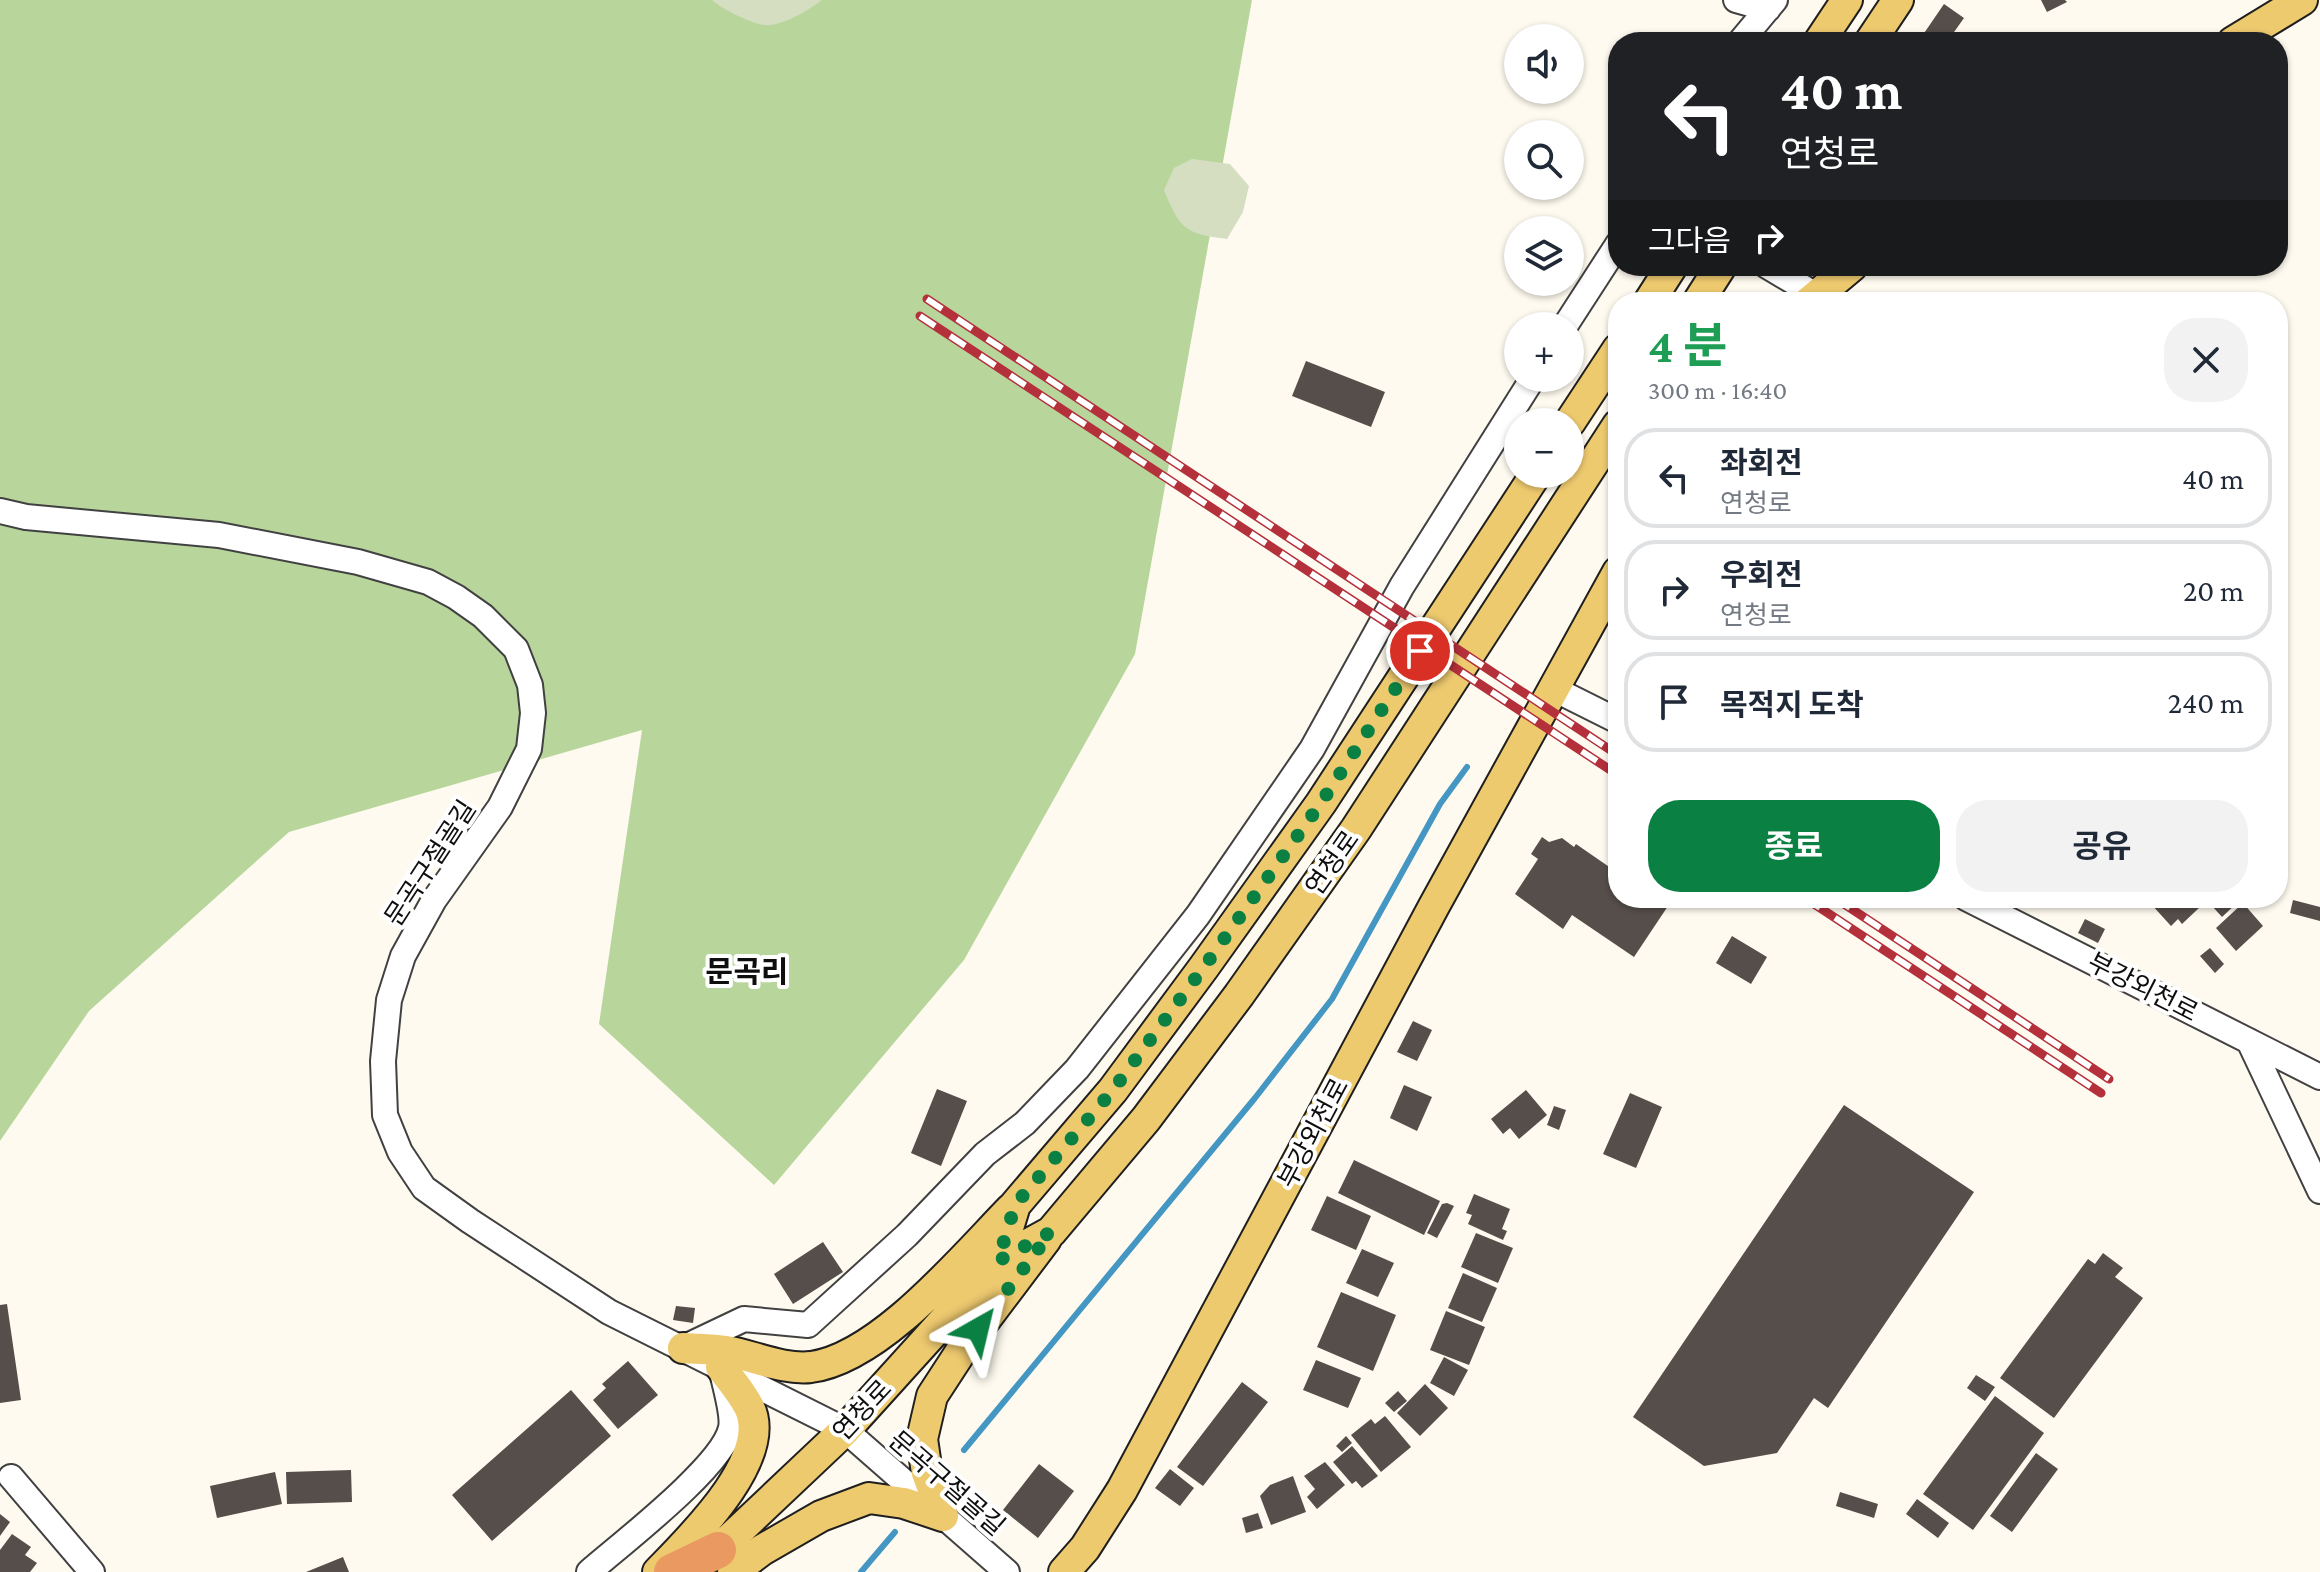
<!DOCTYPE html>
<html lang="ko">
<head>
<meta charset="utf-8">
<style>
  :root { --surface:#fff; --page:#f2f2f3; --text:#1f2937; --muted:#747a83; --line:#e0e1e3; --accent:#0b8043 }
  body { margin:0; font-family:"Crimson Pro","Noto Sans KR",serif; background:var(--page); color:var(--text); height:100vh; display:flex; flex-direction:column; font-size:30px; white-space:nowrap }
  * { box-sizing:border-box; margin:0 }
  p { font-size:26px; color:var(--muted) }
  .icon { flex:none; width:44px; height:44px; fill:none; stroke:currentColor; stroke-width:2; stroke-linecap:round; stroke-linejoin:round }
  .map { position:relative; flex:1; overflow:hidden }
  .sheet { position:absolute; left:1608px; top:292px; width:680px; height:616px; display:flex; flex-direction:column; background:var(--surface); border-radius:32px; box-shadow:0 2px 6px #0004 }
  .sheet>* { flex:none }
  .guide { position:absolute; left:1608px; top:32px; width:680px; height:244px; border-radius:32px; box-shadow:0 2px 6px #0004; background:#202124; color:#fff; overflow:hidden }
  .fabs { position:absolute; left:1504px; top:24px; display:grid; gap:16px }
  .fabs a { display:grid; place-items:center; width:80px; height:80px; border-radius:50%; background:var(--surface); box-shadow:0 2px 6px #0004; font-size:40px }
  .pin { position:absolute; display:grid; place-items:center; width:68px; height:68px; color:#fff; margin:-34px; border:4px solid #fff; border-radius:50%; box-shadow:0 2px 8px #0007 }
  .me { position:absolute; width:88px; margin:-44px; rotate:37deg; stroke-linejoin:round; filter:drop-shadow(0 0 6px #0008) }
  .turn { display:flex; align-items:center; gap:28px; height:168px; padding:0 40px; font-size:36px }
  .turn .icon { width:104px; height:104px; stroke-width:2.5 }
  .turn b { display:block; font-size:56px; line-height:68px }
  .then { display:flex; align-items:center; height:76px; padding:0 40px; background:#0003; gap:16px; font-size:30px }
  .round { display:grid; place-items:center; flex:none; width:84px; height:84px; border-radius:32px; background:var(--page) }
  .overview { display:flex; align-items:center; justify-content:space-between; height:136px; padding:0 40px }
  h1 { font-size:48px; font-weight:700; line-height:60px; color:#1e9e55 }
  .cta { display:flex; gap:16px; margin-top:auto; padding:16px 40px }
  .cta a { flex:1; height:92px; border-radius:32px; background:var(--accent); color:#fff; font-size:32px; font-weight:700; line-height:92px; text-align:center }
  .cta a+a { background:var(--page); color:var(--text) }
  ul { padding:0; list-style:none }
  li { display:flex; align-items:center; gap:24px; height:100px; margin:0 16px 12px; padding:0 24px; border:4px solid var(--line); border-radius:32px }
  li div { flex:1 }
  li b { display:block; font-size:30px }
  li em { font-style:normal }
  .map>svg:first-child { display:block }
</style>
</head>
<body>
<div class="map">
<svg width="2320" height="1572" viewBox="0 0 2320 1572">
  <rect width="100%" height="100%" fill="#fefaef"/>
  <!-- forest -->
  <path fill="#b8d69c" d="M0 0H1252L1135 654 964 960 774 1185 599 1024 642 730 289 832 89 1011 0 1141Z"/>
  <!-- cemetery -->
  <path fill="#d6dec2" d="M712 0H822C809 10 781 27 764 25 750 23 722 9 712 0Z
    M1192 159 1230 164 1249 186 1243 212 1227 239C1185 234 1180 229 1164 190L1174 168Z"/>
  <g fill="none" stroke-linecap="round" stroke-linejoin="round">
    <!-- stream -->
    <path stroke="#4496c3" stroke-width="6" d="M964 1450 1255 1098 1332 999 1440 804 1467 767
      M861 1572 895 1532"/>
  </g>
  <!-- building -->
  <path fill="#554e4b" d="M2041 0H2065L2067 2 2047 12Z
    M1944 4 1964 18 1947 42H1918Z
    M1306 361 1385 392 1371 427 1292 396Z
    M1542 837 1549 842 1562 838 1574 847 1576 844 1618 873V898H1655L1668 906 1634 957 1572 915 1563 929 1515 894 1538 859 1531 854Z
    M2157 898H2192L2200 907 2182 924 2178 919 2171 926 2151 904Z
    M2221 898H2234L2238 902 2222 917 2212 906Z
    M2293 900 2320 907V921L2290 913Z
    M2243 903 2263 926 2236 951 2216 928Z
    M2085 919 2105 929 2098 943 2078 933Z
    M1732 936 1767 957 1751 984 1716 963Z
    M2210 948 2224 964 2215 973 2200 956Z
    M1413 1021 1432 1030 1417 1061 1397 1052Z
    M1404 1085 1432 1097 1417 1131 1390 1118Z
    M937 1089 967 1101 941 1166 911 1153Z
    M1526 1090 1547 1115 1519 1139 1510 1128 1503 1134 1491 1119Z
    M1630 1093 1662 1107 1636 1168 1603 1154Z
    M1844 1105 1974 1192 1828 1408 1814 1398 1777 1453 1704 1466 1633 1417Z
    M1554 1106 1566 1110 1559 1130 1547 1125Z
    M1354 1160 1440 1201 1424 1235 1338 1193Z
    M1474 1194 1510 1209 1502 1229 1507 1231 1503 1240 1468 1224 1472 1215 1466 1213Z
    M1327 1196 1371 1216 1356 1250 1311 1230Z
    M1447 1203 1454 1206 1437 1238 1427 1233 1442 1204Z
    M1476 1233 1513 1248 1498 1283 1461 1267Z
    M823 1242 843 1272 793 1304 774 1274Z
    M1362 1249 1394 1263 1378 1297 1346 1283Z
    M2103 1253 2123 1268 2115 1277 2143 1298 2054 1418 2000 1378 2088 1259 2095 1264Z
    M1463 1273 1497 1288 1482 1322 1448 1308Z
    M1341 1292 1396 1315 1373 1371 1317 1347Z
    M7 1304 21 1400 0 1403V1305Z
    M676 1306 695 1308 693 1323 673 1320Z
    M1446 1311 1485 1327 1469 1365 1430 1350Z
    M1444 1357 1468 1370 1454 1396 1430 1383Z
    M1316 1360 1361 1378 1348 1408 1303 1390Z
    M628 1361 658 1395 618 1429 593 1400 606 1388 602 1384Z
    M1976 1375 1995 1387 1985 1401 1967 1388Z
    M1242 1382 1268 1402 1203 1486 1177 1467Z
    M1425 1384 1448 1408 1420 1436 1397 1413Z
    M571 1390 611 1436 492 1541 452 1495Z
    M1398 1391 1407 1401 1394 1412 1385 1403Z
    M1995 1396 2044 1433 1973 1530 1923 1494Z
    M1385 1416 1411 1447 1381 1472 1351 1435 1371 1419 1375 1424Z
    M1346 1436 1352 1443 1342 1452 1336 1446Z
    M1352 1446 1378 1476 1362 1488 1356 1481 1352 1484 1333 1462Z
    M2036 1453 2058 1469 2012 1532 1990 1516Z
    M1325 1462 1345 1485 1317 1509 1307 1497 1315 1489 1304 1476Z
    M1039 1464 1074 1491 1038 1538 1003 1510Z
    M1170 1469 1194 1488 1180 1506 1155 1488Z
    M351 1470 352 1502 287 1504 286 1472Z
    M275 1472 282 1504 217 1518 210 1486Z
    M1293 1476 1306 1512 1271 1525 1260 1496 1270 1485Z
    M1840 1492 1878 1504 1874 1518 1836 1506Z
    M1917 1499 1949 1523 1938 1538 1906 1514Z
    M1258 1513 1263 1528 1246 1533 1242 1518Z
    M0 1514 10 1522 0 1536Z
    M12 1534 31 1547 25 1555 37 1563 30 1572H0V1550Z
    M343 1557 349 1572H306Z"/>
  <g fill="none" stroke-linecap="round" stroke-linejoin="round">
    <defs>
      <path id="minor" d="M1736 0 1768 9
        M1740 42 1775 0
        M1767 266 1816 295
        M1565 326 1618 244
        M0 511 26 517 219 535 358 562 428 582 456 597 483 616 516 649 530 685 533 713 529 749 500 807 434 900 403 956 389 1000 383 1061 385 1115 400 1152 424 1188 470 1221 609 1312 845 1430 1007 1572
        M1554 689 1618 721
        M1966 898 2320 1077
        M2249 1041 2320 1191
        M683 1348 744 1319 808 1325 907 1235 985 1154 1025 1123 1077 1069 1198 915 1312 749 1402 586 1533 378
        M11 1477 92 1572
        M589 1572C621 1544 723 1466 731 1428 734 1415 724 1382 721 1368"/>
      <path id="major" d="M1819 42 1847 0
        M1870 42 1898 0
        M2233 42 2302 0
        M1649 302 1672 266
        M1698 302 1721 266
        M1809 302 1852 266
        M1570 422 1618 349
        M998 1261 1015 1205 1113 1090 1204 967 1321 803 1536 474
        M683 1348C697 1349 712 1349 726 1351 754 1356 783 1370 811 1367 880 1358 963 1258 1011 1209
        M943 1516 927 1473 922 1439 932 1396 960 1353 1046 1239
        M718 1550 845 1430 998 1261 1051 1232 1146 1119 1239 995 1356 829 1618 425
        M658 1572C691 1538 774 1458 749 1407 742 1393 730 1379 721 1367
        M733 1572 762 1550 821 1516 869 1498 904 1503 943 1516
        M1064 1572 1085 1548 1122 1490 1434 906 1618 572"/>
      <path id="highway" d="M672 1572 718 1550"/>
    </defs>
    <!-- minor casing -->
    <use href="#minor" stroke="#414141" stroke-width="28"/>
    <!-- major casing -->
    <use href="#major" stroke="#1f1f1f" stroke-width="34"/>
    <!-- highway casing -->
    <use href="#highway" stroke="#1f1f1f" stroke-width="40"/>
    <!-- minor -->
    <use href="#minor" stroke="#fff" stroke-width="24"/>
    <!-- major -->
    <use href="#major" stroke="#eeca6f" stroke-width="30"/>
    <!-- highway -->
    <use href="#highway" stroke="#ea9a61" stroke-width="36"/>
    <defs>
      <path id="rail" d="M927 299 1618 755
        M920 316 1618 775
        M1805 898 2101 1093
        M1835 898 2109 1079"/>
    </defs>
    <!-- rail casing -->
    <use href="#rail" stroke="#b4303b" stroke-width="9"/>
    <!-- rail -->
    <use href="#rail" stroke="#fff" stroke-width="6" stroke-dasharray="18" stroke-linecap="butt"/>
  </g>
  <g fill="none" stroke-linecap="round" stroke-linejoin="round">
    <!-- route -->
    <path stroke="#0b8043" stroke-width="14" stroke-dasharray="0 25.2" d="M978 1329 1051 1232 998 1261 1015 1205 1113 1090 1204 967 1321 803 1420 651"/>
  </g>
  <g text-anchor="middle" stroke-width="8" stroke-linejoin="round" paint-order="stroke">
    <!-- street labels -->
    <g font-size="26" fill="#0e0e0e" stroke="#fff">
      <text transform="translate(430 863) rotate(-57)" y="9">문곡구절골길</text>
      <text transform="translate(1332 863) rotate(-55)" y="9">연청로</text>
      <text transform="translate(2143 987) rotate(27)" y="9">부강외천로</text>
      <text transform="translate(1313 1133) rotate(-62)" y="9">부강외천로</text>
      <text transform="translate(862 1410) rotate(-47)" y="9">연청로</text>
      <text transform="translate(947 1483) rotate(41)" y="9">문곡구절골길</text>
    </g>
    <!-- quarter labels -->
    <g font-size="30" font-weight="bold" fill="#0e0e0e" stroke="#fff">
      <text x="747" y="982">문곡리</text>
    </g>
  </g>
</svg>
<div class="fabs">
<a><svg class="icon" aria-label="sound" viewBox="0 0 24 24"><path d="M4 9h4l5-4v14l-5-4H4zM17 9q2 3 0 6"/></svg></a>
<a><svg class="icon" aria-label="search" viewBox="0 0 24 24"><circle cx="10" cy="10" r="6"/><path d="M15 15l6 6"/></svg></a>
<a><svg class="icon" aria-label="layers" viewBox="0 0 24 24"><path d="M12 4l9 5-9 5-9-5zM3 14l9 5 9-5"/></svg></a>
<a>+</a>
<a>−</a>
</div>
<div class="pin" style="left:1420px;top:651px;background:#d93025"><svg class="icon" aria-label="arrive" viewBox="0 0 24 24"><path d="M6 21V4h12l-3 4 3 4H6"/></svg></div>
<svg class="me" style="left:978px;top:1329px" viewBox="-20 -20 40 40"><path d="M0-17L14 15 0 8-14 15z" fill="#0b8043" stroke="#fff" stroke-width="4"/></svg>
<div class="guide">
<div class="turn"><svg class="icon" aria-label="left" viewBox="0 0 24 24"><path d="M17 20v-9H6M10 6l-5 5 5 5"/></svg><div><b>40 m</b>연청로</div></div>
<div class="then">그다음<svg class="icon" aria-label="right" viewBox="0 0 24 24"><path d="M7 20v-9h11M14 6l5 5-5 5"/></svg></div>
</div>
<section class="sheet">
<div class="overview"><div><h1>4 분</h1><p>300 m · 16:40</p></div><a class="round"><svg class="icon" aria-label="close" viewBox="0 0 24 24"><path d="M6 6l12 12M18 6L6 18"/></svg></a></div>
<ul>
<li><svg class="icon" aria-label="left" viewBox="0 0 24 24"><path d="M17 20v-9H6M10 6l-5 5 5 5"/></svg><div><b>좌회전</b><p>연청로</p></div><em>40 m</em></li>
<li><svg class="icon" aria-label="right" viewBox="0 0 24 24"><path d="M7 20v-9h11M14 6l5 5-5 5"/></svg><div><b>우회전</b><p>연청로</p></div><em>20 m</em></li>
<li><svg class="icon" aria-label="arrive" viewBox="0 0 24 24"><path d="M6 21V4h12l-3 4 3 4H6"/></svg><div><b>목적지 도착</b></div><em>240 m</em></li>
</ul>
<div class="cta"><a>종료</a><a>공유</a></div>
</section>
</div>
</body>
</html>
